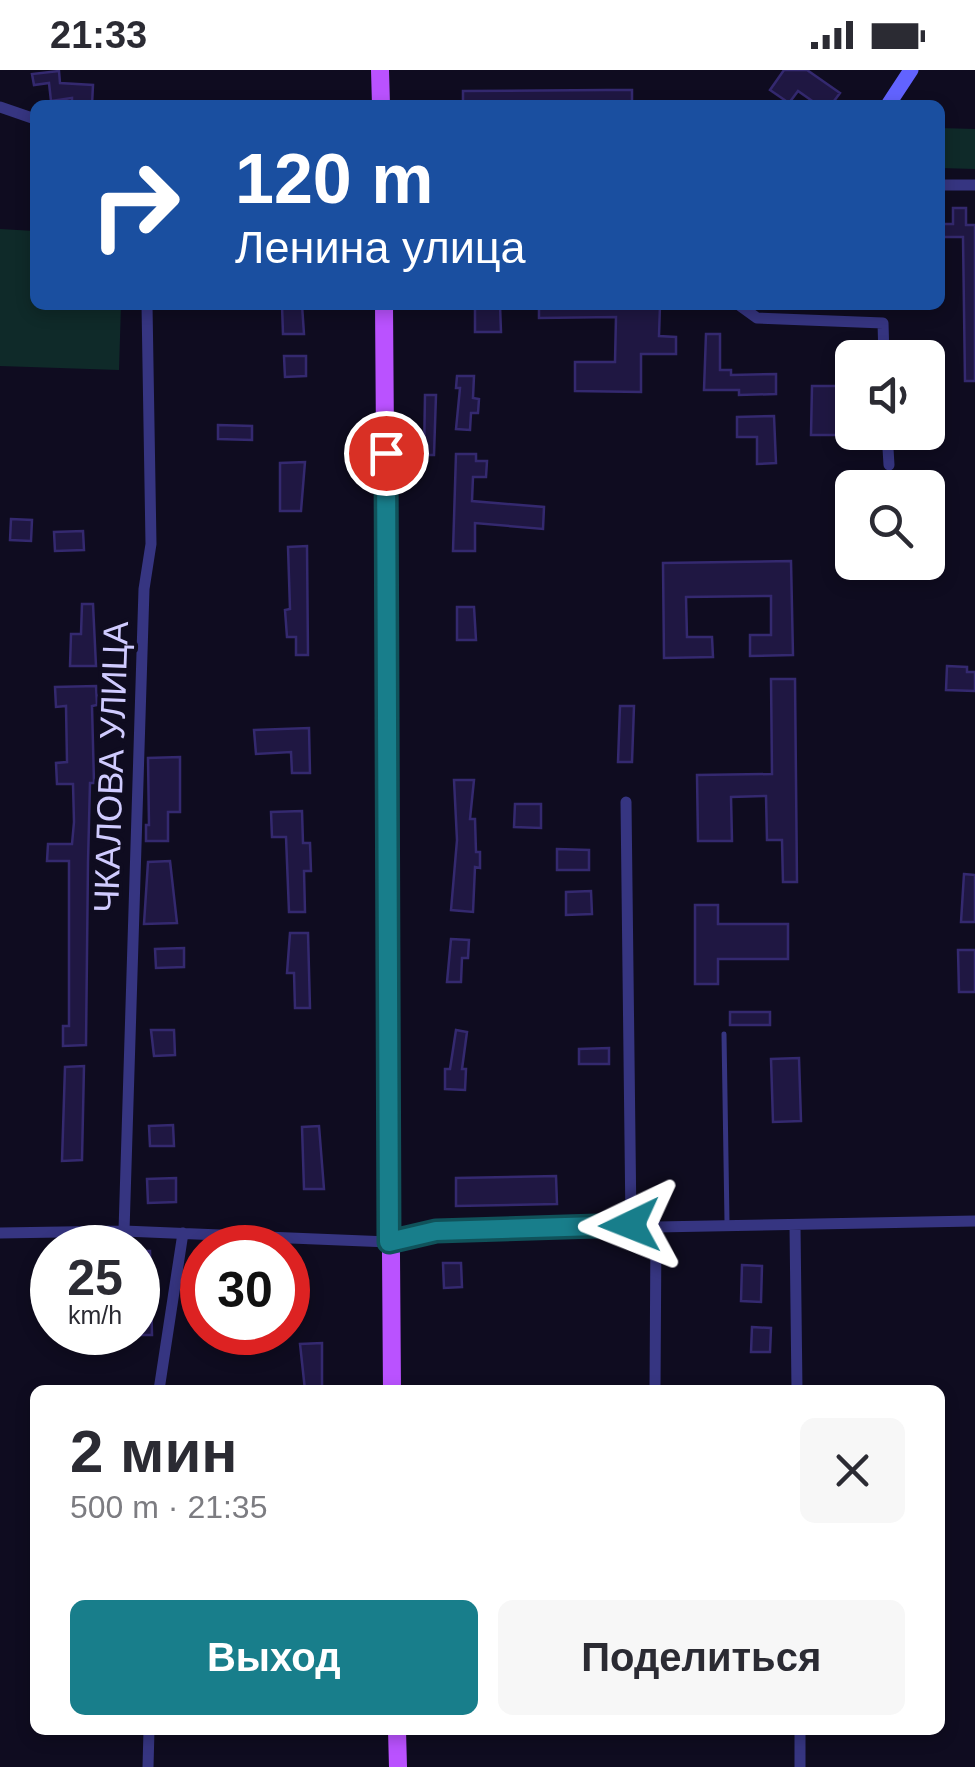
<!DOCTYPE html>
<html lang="ru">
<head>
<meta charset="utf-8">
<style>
  :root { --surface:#fff; --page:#f7f7f7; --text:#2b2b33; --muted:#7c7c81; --accent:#187e8b }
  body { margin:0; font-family:Arial,sans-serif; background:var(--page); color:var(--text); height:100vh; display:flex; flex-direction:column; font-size:38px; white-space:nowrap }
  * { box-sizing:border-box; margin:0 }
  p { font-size:32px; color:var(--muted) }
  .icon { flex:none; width:55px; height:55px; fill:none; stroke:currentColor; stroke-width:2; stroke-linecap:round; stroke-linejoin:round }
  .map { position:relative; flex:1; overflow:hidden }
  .details { position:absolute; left:30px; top:1315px; width:915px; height:350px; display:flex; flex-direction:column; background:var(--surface); border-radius:15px; box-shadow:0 5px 15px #0003 }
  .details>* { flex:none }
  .top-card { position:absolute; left:30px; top:30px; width:915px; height:210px; border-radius:15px; box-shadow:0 5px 15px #0003; background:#1a4fa0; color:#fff; overflow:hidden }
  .buttons { position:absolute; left:835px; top:270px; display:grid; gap:20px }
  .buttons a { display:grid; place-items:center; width:110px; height:110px; border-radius:15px; background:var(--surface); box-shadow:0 5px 15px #0003; font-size:50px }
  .speed { position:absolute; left:30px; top:1155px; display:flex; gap:20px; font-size:50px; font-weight:700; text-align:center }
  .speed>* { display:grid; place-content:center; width:130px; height:130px; border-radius:50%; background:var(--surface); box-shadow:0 5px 15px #0003; line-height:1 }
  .speed small { font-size:25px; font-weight:400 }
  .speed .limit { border:15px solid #d22; background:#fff; color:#111 }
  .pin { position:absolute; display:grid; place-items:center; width:85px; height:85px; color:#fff; margin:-42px; border:5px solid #fff; border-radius:50%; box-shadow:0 2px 10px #0007 }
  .me { position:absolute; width:110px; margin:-55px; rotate:268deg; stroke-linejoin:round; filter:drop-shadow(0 0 8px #0008) }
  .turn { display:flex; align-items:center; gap:35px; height:210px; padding:0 40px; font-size:45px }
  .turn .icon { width:130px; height:130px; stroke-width:2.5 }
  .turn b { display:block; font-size:70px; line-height:85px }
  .round { display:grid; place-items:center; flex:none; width:105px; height:105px; border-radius:15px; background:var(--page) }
  .head { display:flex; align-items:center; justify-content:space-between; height:170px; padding:0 40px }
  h1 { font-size:60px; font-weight:600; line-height:75px }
  .button { display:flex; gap:20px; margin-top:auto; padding:20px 40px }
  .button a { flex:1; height:115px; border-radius:15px; background:var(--accent); color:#fff; font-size:40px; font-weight:600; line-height:115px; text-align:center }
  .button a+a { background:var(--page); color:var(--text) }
  .status { display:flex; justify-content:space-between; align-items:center; height:70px; padding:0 50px; background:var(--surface); direction:ltr }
  .status svg { height:28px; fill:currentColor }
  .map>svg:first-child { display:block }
</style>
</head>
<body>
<div class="status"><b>21:33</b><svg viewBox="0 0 49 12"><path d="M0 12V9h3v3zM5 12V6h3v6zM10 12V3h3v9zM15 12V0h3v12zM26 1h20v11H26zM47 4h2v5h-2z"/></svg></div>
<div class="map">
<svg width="975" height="1697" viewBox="0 0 975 1697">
  <rect width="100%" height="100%" fill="#0f0c20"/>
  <!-- green -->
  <path fill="#0f2a29" d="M940 58 975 59V99L940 98Z
    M0 159 35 161V235H121L119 300 0 296Z"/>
  <!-- building -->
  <path fill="#1f1742" stroke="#34296f" stroke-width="2.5" d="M784 0H807L840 23 831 35H818L798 21 789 33 770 20Z
    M59 1 60 13 93 15 92 35H72V28L51 31 49 13 34 15 32 4Z
    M607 20H632V32L463 35V21Z
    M953 138H966V155H975V311H965L963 167H940V154H953Z
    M282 235H302L304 264H283Z
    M500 235 501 262H475V236Z
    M539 235H660L659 266 676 267V284H641V322L575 321V292H615L616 247 539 248Z
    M706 264H720V300H731V305L776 304V324L739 325V320H704Z
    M284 286H306V306L285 307Z
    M457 306H474L473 328 479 329 478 343H471L470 360 456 359 460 318H456Z
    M812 316H852V365H811Z
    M425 325H436L434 385H424Z
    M774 346 776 393 757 394V367H737V347Z
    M218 355 252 356V370L218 369Z
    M456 384H476V391H487L486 407H473L472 431 544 437 543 459 475 453V481H453Z
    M305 392 301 441H280V393Z
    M844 416H852V462L840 461Z
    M11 449 32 450 31 471 10 470Z
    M83 461 84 480 55 481 54 462Z
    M307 476 308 585H296V567H287L285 540 290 539 288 477Z
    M791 491 793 585 750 586V565H771V526L686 527 687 567H712L713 587 664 588 663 493Z
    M82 534H93L96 596H70L71 564H81Z
    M457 537H474L476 570H457Z
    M947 596 967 597V602H975V621L946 620Z
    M771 609H795L797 812H783L782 770H767L766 726 731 727 732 771H698L697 705 772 704Z
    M96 616 97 635 92 636 94 713H90L88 792 86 975 63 976V956H69V791H47L48 774H72L74 752 73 714H57L56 693 67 692 66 636 56 637 55 617Z
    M620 636H634L632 692H618Z
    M309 658 310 703H292L291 682 256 684 254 660Z
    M180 687V742H168V771H146V755H149L148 688Z
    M454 710H474L470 749H475L476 782H480V798L475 797 473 842 451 840 457 770Z
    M515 734H541V758L514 757Z
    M302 741 303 773H310L311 801H304L305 842H289L286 767H272L271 742Z
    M557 779 589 780V800H557Z
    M170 791 177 853 144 854 148 792Z
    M964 804 975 805V852H961Z
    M591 821 592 844 566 845V822Z
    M695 835H718V854H788V889H718V914H695Z
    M290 863H308L310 938H295L294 903H287Z
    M451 869 469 870 468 888H462L461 912H447Z
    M184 878V897L156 898 155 879Z
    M958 880H975V922H959Z
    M730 942H770V955H730Z
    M151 960H174L175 985 154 986Z
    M456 960 467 962 462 999H466L465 1020 445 1019V999H450Z
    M609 978V994H579V979Z
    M799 988 801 1051 773 1052 771 989Z
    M84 996 82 1090 62 1091 65 997Z
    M173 1055 174 1076H150L149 1056Z
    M319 1056 324 1119H304L302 1057Z
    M556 1106 557 1134 456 1136V1108Z
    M176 1108V1132L148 1133 147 1109Z
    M138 1181H150L152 1265H138Z
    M443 1193H461L462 1217 444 1218Z
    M742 1195 762 1196 761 1232 741 1231Z
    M752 1257 771 1258 770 1282H751Z
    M322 1273V1320H305L300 1274Z"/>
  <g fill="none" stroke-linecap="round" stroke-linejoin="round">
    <!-- lane -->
    <path stroke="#363581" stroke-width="5" d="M724 964 727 1152"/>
    <!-- street -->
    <path stroke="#363581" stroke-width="11" d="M0 37 35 49
      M940 115H975
      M739 235 757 248 883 253 884 288
      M887 362 889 395
      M626 732 631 1155
      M795 1156 797 1320
      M124 1161 144 519 151 474 147 235
      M0 1163 124 1161 389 1172 436 1161 975 1151
      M159 1320 183 1163
      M655 1320 656 1155
      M800 1660V1697
      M148 1697 149 1660"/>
    <!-- secondary -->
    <path stroke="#6263ff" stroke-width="15" d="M888 35 911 0"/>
    <!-- primary -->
    <path stroke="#ba52ff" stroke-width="18" d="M380 0 381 35
      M384 235 392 1320
      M397 1660 398 1697"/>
  </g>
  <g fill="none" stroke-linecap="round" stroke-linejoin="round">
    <defs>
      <path id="route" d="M386 383 389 1172 436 1161 630 1155"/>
    </defs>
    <!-- route casing -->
    <use href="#route" stroke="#10525a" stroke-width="25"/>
    <!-- route -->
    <use href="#route" stroke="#187e8b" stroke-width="18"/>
  </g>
  <g text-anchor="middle" stroke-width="8" stroke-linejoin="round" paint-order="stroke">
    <!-- street labels -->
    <g font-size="35" fill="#d0cbff" stroke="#0f0c20">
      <text transform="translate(111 697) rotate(-88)" y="12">ЧКАЛОВА УЛИЦА</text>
    </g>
  </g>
</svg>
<div class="buttons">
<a><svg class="icon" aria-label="sound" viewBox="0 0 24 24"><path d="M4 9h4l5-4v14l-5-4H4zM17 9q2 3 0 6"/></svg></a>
<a><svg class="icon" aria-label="search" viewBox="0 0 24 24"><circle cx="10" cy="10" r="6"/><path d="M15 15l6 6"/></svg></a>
</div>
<div class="speed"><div>25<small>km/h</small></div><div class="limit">30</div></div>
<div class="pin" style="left:386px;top:383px;background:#d93025"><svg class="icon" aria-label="arrive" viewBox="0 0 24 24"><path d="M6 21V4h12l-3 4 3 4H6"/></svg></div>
<svg class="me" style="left:630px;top:1155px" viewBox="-20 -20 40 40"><path d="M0-17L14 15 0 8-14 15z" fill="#187e8b" stroke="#fff" stroke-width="4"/></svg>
<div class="top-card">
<div class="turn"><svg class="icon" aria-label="right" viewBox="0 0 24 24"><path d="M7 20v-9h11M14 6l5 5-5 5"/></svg><div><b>120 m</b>Ленина улица</div></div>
</div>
<section class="details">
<div class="head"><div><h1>2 мин</h1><p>500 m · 21:35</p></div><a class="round"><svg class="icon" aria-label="close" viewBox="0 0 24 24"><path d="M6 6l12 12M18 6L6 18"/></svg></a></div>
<div class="button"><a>Выход</a><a>Поделиться</a></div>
</section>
</div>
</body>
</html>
